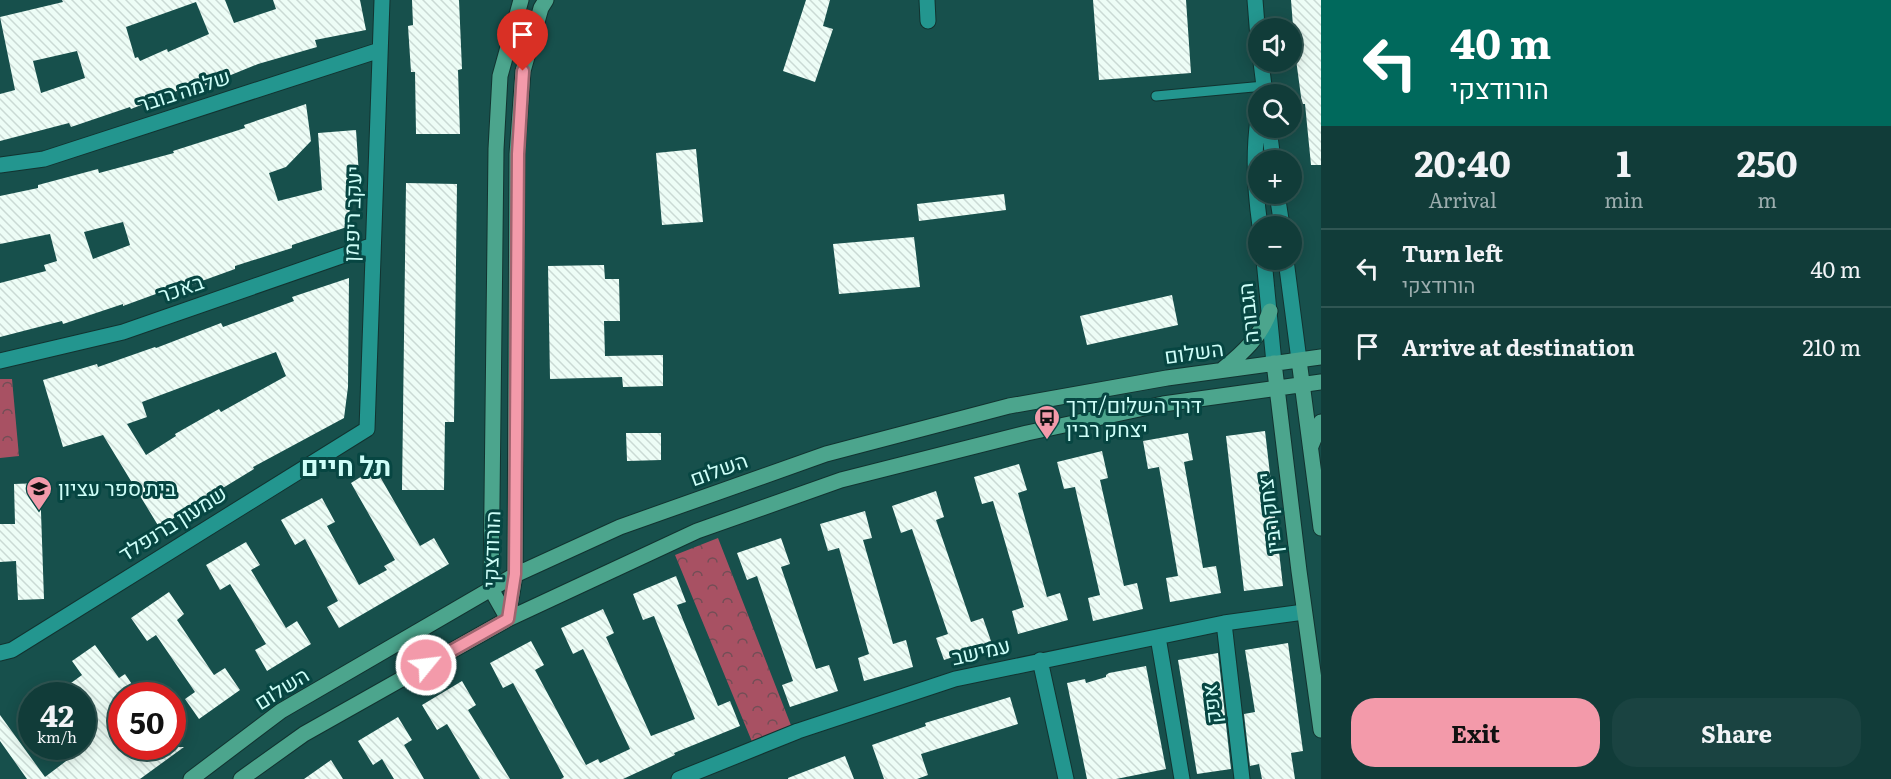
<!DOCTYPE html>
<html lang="en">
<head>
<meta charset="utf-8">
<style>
  :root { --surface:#113c39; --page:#1a4341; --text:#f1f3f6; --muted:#9cadae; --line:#305653; --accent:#f39aaa }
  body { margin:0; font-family:Literata,Heebo,serif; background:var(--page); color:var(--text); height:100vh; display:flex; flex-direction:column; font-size:22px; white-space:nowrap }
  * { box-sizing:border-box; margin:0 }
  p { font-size:20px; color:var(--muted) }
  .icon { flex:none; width:33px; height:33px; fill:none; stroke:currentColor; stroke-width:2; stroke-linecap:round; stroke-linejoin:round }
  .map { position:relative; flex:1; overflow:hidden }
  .side { display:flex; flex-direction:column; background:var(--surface); width:570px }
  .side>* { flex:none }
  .banner { background:#00695c; color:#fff; overflow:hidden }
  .fabs { position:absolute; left:1248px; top:18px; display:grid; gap:12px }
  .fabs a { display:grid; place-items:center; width:54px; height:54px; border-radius:50%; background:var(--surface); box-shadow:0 3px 15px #0003,0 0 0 2px var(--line); font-size:30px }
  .speed { position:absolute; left:18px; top:682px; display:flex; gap:12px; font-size:30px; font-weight:700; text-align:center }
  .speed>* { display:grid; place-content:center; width:78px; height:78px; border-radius:50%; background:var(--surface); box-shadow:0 3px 15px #0003,0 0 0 2px var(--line); line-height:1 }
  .speed small { font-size:15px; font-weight:400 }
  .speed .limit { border:9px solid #d22; background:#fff; color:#111 }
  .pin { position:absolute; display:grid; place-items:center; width:51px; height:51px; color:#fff; margin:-62px -26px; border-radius:50% 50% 50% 0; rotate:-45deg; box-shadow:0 0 6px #0007 }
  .pin .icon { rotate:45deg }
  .me { position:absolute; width:66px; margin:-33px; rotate:61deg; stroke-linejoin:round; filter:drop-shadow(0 0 4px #0008) }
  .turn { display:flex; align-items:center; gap:21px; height:126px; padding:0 30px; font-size:27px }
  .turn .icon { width:78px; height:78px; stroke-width:2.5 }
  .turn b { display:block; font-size:42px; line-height:51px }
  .eta { display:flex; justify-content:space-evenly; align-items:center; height:102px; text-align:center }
  .eta b { font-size:36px; font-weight:700; line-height:42px }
  .action { display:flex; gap:12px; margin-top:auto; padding:12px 30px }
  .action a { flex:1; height:69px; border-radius:24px; background:var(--accent); color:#111; font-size:24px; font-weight:700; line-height:69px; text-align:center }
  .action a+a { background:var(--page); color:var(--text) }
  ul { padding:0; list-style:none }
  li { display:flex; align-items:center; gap:18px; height:78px; padding:0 30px; border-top:2px solid var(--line) }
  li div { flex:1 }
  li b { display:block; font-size:22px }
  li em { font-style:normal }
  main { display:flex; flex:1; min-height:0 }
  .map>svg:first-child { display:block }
</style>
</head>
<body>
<main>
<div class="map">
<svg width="1321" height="779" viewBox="0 0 1321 779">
  <defs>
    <pattern id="park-crowns" width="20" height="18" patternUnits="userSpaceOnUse" patternTransform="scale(1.5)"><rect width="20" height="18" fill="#a85163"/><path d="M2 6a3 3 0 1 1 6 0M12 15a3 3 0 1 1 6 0" fill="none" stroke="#734e56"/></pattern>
    <pattern id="building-back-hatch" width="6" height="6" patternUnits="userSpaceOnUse" patternTransform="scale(1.5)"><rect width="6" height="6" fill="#edfdf6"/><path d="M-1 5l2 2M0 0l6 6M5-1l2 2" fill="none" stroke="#cadad4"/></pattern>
  </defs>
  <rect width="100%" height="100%" fill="#17504c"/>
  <!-- park -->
  <path fill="url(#park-crowns)" d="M0 379H12L19 456 0 458Z
    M718 538 794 733 755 749 675 555Z"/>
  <!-- building -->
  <path fill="url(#building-back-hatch)" fill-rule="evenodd" d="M62 0H225L234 23 276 9 273 0H360L366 30 315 40 317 47 258 64 199 88 197 83 131 109 130 107 71 127 69 123 0 141V94L15 90 0 17 63 2ZM196 2 209 34 168 52 167 49 140 61 138 57 135 58 126 27ZM77 51 85 78 41 93 33 61Z
    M412 0H459L462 69 458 70 460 134H416L415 72H411L408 26 413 25Z
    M806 0H830L823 26 833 29 815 82 783 71Z
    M1093 0H1186L1191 73 1099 80Z
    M1291 0H1321V165H1311L1305 104H1302L1295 52Z
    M306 104 311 141 286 167 269 173 278 201 322 190 318 133 356 130 359 175 349 176 350 226 292 245V248L235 266V269L188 286 186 283 123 306V304L63 324 62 321 0 337V283L46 271 44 265 57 261 50 234 0 244V196L38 188V185L98 169 99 173 174 153 173 151 245 128 244 125ZM123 222 130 245 93 259 84 232Z
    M696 149 703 222 662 225 656 153Z
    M406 183 457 184 454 422H445L444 490H402Z
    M1004 194 1006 210 919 221 917 204Z
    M914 237 920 287 839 294 833 244Z
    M604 265 605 279H619L620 321H604L605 356 663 355V386L623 387 622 377 550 379 548 266Z
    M349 278 348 387 344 418 253 467 254 469 159 527 103 435 63 447 43 380 97 364 98 367 155 347 156 348 221 323 223 327 294 301 292 297ZM276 352 286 376 221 412 219 409 175 434 176 436 146 455 127 424 147 417 142 402Z
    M1172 295 1178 325 1087 345 1080 316Z
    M1265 431 1283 586 1244 591 1226 436Z
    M626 433H661V460L627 461Z
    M1188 433 1193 460 1184 462 1203 568 1216 566 1221 593 1170 602 1166 578 1178 576 1159 467 1148 469 1143 441Z
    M1102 451 1108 478 1100 480 1124 586 1137 583 1143 609 1093 621 1088 598 1100 595 1075 487 1064 489 1057 462Z
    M1019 464 1027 490 1018 493 1047 597 1060 593 1068 620 1018 634 1012 611 1024 607 993 501 982 504 974 477Z
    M375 468 420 546 434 538 449 564 339 628 327 607 338 601 305 539 295 545 281 520 322 498 335 522 327 526 359 585 387 570 384 566 395 560 351 483Z
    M40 483 44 599 18 600 16 561 0 562V524H15L14 484Z
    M936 491 944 517 936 520 971 622 983 618 992 644 944 660 936 638 948 634 912 529 901 533 892 506Z
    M865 511 872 538 863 540 893 644 906 640 913 667 864 681 858 658 869 654 839 548 828 551 820 524Z
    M781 538 790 564 781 567 816 669 829 665 838 691 790 707 782 685 793 681 757 576 747 580 737 553Z
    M246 542 260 565 251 570 286 628 297 621 311 644 267 671 255 650 266 644 230 584 220 590 206 565Z
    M676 576 686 602 677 605 718 706 730 701 740 726 674 753 675 755 623 779H561L564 777 513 683 503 688 490 663 531 641 544 665 535 670 586 765 598 759 600 763 630 749 583 649 573 654 561 628 603 609 614 633 606 637 651 736 695 719 654 616 643 620 633 594Z
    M169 592 184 614 177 620 214 675 225 668 240 690 199 719 185 699 195 692 156 635 147 641 131 618Z
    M1288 643 1303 751 1291 753 1295 779H1262L1259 764 1250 766 1244 714 1255 712 1245 650Z
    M95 645 119 678 125 674 140 696H122V747H184L140 779H27L0 741V715L45 777 82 749V696H53L82 675 72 661Z
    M1218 653 1231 769 1197 774 1178 660Z
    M1146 666 1166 769 1116 779H1087L1067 683 1085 679 1086 683 1106 677V675L1109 673Z
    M462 681 476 705 468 710 510 779H480L447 724 437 730 422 705Z
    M1010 697 1018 724 921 754 928 775 917 779H884L872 745 926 726 925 723Z
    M398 717 412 740 404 745 424 779H394L382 759 373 765 358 741Z
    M845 756 854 779H788V778Z
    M331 760 343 779H304Z"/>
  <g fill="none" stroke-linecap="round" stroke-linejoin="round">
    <defs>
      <path id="lane" d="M1156 96 1264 86"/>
      <path id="street" d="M927 0 928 21
        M1255 0 1258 38
        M1261 62 1265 94
        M1258 119C1253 155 1255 191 1260 226
        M1269 128 1273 160
        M0 165 44 159 380 50
        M1277 194 1282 226
        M1264 260 1274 363
        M1286 260 1299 360
        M0 361 123 332 373 245
        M1224 623 1242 779
        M1158 637 1182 779
        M0 653 12 650 367 429 382 0
        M1040 660 1066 779
        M679 779 798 731 955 679 1224 623 1304 612"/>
      <path id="secondary" d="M1299 360 1321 528
        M1274 363 1299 571 1321 730
        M1223 369C1243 353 1261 336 1270 311
        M1311 446 1321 422
        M508 619 491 589 496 149 500 76 521 0
        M508 619 515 575 517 154 523 71 541 8 546 0
        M191 779 281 711 515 575 620 527 826 454 1009 406 1167 378 1321 357
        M241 779 304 734 508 619 697 531 841 480 1027 433 1163 404 1321 382"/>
    </defs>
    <!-- lane casing -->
    <use href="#lane" stroke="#123330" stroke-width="11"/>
    <!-- street casing -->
    <use href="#street" stroke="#123330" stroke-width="17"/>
    <!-- secondary casing -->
    <use href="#secondary" stroke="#123330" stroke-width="17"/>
    <!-- lane -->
    <use href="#lane" stroke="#23968f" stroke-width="9"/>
    <!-- street -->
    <use href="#street" stroke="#23968f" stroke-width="15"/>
    <!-- secondary -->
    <use href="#secondary" stroke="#4ca58d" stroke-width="15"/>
  </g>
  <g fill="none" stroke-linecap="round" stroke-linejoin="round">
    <defs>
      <path id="route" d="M426 665 508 619 515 574 518 154 523 71"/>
    </defs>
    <!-- route casing -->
    <use href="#route" stroke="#9e646e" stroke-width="15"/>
    <!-- route -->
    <use href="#route" stroke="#f39aaa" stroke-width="10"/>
  </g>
  <!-- icons -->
  <defs>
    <symbol id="bus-pin" viewBox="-11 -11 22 30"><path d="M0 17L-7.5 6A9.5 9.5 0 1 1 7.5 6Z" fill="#f39aaa" stroke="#074642"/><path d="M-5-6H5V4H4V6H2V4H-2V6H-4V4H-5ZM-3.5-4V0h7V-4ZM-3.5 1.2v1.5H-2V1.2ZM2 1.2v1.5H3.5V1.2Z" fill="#111"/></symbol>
    <symbol id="school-pin" viewBox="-11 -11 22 30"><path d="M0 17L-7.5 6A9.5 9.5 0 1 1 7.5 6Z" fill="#f39aaa" stroke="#074642"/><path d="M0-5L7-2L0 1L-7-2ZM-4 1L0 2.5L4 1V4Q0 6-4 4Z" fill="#111"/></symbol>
  </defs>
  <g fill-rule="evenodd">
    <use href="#bus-pin" x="1032" y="403" width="30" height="40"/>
    <use href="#school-pin" x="24" y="474" width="30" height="40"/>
  </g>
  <g text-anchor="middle" stroke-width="6" stroke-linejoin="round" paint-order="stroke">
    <!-- street labels -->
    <g font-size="21" fill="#cefef8" stroke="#074642">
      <text transform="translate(184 91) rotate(-18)" y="7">שלמה בובר</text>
      <text transform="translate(353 214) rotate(-88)" y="7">יעקב ריפמן</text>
      <text transform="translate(181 289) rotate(-19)" y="7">באכר</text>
      <text transform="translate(1249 313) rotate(-96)" y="7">הגבורה</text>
      <text transform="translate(1194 353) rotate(-8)" y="7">השלום</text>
      <text transform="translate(719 470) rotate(-20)" y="7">השלום</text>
      <text transform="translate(1270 513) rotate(-97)" y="7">יצחק רבין</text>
      <text transform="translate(173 524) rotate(-32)" y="7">שמעון ברנפלד</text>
      <text transform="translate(492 549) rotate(-88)" y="7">הורודצקי</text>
      <text transform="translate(981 652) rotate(-13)" y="7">עמישב</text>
      <text transform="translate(282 689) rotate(-32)" y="7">השלום</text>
      <text transform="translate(1212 704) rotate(-97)" y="7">אפק</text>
    </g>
    <!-- poi labels -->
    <g font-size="21" fill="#cefef8" stroke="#074642" text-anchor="start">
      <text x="1066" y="413">דרך השלום/דרך<tspan x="1066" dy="24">יצחק רבין</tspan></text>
      <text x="58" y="496">בית ספר עציון</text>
    </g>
    <!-- district labels -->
    <g font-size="27" font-weight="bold" fill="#cefef8" stroke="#074642">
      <text x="346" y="476">תל חיים</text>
    </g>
  </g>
</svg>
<div class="fabs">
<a><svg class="icon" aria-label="sound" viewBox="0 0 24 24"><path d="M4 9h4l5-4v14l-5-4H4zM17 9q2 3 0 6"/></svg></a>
<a><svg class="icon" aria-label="search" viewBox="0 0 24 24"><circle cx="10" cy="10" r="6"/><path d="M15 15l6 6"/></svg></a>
<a>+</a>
<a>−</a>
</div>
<div class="speed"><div>42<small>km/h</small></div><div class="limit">50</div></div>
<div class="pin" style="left:523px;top:71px;background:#d93025"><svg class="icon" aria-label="arrive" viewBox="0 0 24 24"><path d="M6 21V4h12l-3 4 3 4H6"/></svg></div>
<svg class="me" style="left:426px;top:665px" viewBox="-20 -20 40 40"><circle r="17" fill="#f39aaa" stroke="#fff" stroke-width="3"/><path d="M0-11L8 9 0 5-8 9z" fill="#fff"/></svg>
</div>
<section class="side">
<div class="banner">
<div class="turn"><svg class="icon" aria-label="left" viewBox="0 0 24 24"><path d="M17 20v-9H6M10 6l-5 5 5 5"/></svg><div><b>40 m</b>הורודצקי</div></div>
</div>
<div class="eta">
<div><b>20:40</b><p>Arrival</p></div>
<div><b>1</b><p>min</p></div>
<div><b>250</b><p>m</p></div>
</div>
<ul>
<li><svg class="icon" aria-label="left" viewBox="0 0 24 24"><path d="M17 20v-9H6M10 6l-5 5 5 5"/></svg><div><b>Turn left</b><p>הורודצקי</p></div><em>40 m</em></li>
<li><svg class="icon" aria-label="arrive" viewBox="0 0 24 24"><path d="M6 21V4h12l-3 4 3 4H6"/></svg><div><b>Arrive at destination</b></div><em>210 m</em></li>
</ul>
<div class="action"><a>Exit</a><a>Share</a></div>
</section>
</main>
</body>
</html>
